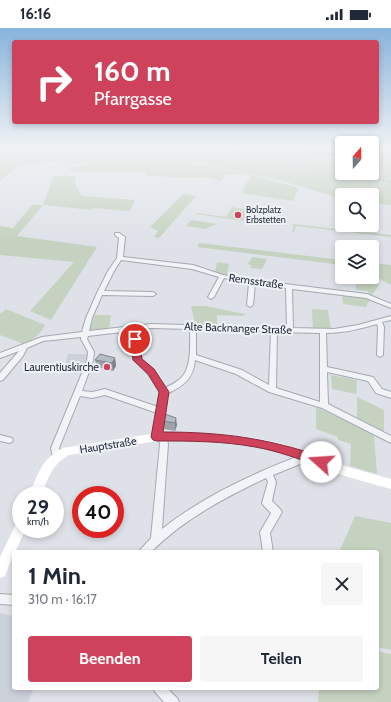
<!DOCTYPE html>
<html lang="de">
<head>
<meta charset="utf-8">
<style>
  :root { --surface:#fff; --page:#f6f6f7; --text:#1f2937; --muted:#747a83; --accent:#ce425b }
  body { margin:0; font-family:Cabin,sans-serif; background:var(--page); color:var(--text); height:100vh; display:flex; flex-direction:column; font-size:15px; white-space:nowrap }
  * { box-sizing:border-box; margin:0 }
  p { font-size:13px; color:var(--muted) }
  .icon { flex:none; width:22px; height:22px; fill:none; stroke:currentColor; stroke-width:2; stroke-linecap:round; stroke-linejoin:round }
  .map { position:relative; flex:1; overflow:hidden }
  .details { position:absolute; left:12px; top:522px; width:367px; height:140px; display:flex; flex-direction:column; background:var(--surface); border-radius:4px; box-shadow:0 2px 6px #0003 }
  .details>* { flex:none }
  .hud { position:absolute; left:12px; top:12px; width:367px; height:84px; border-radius:4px; box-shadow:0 2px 6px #0003; background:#ce425b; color:#fff; overflow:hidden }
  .needle { width:26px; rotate:20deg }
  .tools { position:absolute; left:335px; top:108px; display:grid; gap:8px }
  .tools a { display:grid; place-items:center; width:44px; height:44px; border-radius:4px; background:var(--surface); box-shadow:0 2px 6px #0003; font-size:20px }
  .speed { position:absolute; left:12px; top:458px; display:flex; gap:8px; font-size:20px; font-weight:700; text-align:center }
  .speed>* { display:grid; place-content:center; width:52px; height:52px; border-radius:50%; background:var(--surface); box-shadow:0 2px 6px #0003; line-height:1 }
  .speed small { font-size:10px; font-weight:400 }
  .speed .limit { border:6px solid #d22; background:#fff; color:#111 }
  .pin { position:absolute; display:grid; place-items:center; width:34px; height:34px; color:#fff; margin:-17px; border:2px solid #fff; border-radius:50%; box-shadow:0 1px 4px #0007 }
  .me { position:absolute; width:44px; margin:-22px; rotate:289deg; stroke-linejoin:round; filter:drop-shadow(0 0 3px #0008) }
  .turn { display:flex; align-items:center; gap:14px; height:84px; padding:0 16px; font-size:18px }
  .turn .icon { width:52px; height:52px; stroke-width:2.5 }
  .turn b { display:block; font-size:28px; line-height:34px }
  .round { display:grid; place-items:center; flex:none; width:42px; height:42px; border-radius:4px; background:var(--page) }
  .summary { display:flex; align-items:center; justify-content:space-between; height:68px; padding:0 16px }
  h1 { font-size:24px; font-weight:800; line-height:30px }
  .button { display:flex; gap:8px; margin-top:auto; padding:8px 16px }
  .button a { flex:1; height:46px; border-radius:4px; background:var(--accent); color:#fff; font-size:16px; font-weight:800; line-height:46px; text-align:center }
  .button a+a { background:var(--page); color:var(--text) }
  .status { display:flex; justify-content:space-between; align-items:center; height:28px; padding:0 20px; background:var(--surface); direction:ltr }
  .status svg { height:11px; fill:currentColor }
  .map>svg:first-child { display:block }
</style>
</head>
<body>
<div class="status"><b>16:16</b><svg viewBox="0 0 49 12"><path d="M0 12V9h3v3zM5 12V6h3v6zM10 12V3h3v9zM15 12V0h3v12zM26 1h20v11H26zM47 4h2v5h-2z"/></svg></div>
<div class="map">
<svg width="391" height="674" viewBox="0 0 391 674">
  <rect width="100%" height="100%" fill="#dee2e8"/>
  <!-- built -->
  <path fill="#ccd1da" d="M226 119 250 123 330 144 391 154V155L330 145Z
    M68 326H89L86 338H65Z
    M0 585 14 588V660H34L28 674H0Z"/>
  <!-- green -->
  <path fill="#c5d2bf" d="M0 119H59L0 126Z
    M67 119H226L330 145 391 155V177L372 175V167H342V171L283 153 200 135 144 132 85 135 63 138 67 132 18 138 0 153V126Z
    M233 119C251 119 271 117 289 120 308 123 323 129 342 128V145H372V119H391V154L330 144Z
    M303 119H342V124L333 125Z
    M154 133 204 137 252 147 299 160 293 173 241 165 251 147 226 146 221 153 208 150 145 148 146 144H74L69 141C75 133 140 133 154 133Z
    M54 148H76C73 156 78 162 82 168L135 172 130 183 92 180 93 182 43 177 17 208 97 219 51 292 30 283 74 234 0 227V198L13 200 32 177H43Z
    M183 166 196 168 159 210 154 209 158 203 150 199Z
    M232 179 249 182 243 193 195 186 196 185 226 189Z
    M191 192 217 196 205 201 186 198Z
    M291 196 391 207V209L296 198 294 204H292L294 198Z
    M199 215 342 232V237L197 219Z
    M252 229 267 231 262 241 250 240 251 237 248 236Z
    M217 234 229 236 227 248 215 244Z
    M372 235 391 237V257L372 247Z
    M355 252 374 254 379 257 372 267 368 265V263L356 262Z
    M342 266 371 270 366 279 343 276Z
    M191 278H205L245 286 244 288 217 287V296H195Z
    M6 281 45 297C40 306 34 312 24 316L0 307V286Z
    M312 281 328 282 331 301 313 300Z
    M95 287H111L109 301 92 303 90 301Z
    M331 347 357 352 356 366 332 361Z
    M357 369 384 382V405L357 391Z
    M316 379 374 407 377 446 350 438 351 416 338 412V409L316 401Z
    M355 488 391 495V622L377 619V524H339Z
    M377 623 391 626V674H318L319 660H377Z"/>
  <!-- water -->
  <path fill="#99b1c8" d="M288 119H303L333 125 342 124V128H324Z"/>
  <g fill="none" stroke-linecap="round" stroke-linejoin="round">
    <defs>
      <path id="street" d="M115 205H119L125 209 123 229 193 237 223 247 244 251 367 266 391 276V280L366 270 292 261 293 300 334 301 358 297 391 288V292L382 294 384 299 383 327 380 329 377 327 378 299 377 296C360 301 343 305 326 305L327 339 373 349 382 361 391 364V370L376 365 368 353 327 344 328 376 391 408V415L322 380 269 364 236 346 195 332C193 352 184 357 167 366L162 405 166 406 168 416 162 501C205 467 256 444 307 425L310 426 311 429 310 432 273 447 276 454 272 473 280 481 282 484 270 505 273 524H263L260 504 271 485 264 478 262 475 268 454 266 450C224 470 184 491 151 524H139L141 521 151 510 160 416 159 412H157L154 411 153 409 157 385 105 367 92 370 80 368 59 420 60 427 59 430 56 431 53 430 51 420 87 333 88 324 81 311V309L43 313 27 320 23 328 3 352 0 353V345L19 323 0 330V325L42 309 82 304 86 290 97 265 108 243 117 230 119 210 115 207ZM121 232 192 241 219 249 208 269 211 271 214 269 224 250 249 255 247 277 250 279 253 277 255 256 286 260 287 300 151 296 89 303 92 290 102 267 153 268 156 266 153 264 104 263 114 243ZM151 300 190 301C190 315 192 340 181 350 177 354 171 357 165 360L154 342 141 331 137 302ZM196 301 271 303 269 357 242 342 196 327ZM131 303 135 332 148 346 160 364 158 379 105 361 92 364 82 363 93 333 94 324 87 311 88 308ZM277 304 320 305V374L276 360Z
        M0 407 12 410 13 412 12 414 9 415 0 413Z
        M0 566 14 567V577L0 576Z
        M153 660H167L177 670 179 674H164L155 664Z"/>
    </defs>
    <!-- street casing -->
    <use href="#street" stroke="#a3a9b2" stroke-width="2"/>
    <!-- street -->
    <use href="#street" fill="#f1f3f6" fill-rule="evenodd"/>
    <!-- secondary -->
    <path fill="#fff" fill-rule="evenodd" d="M163 404 218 406 255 410 284 416 348 439 391 451V461L348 449 284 426 255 418 218 414 163 412 69 427C52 436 48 451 41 467H29C38 446 42 430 63 420Z
      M21 492V501H26L15 524H14L5 548 0 550V529L17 494Z"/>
    <!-- rail -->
    <path stroke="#788291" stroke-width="1" stroke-dasharray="1 2.5" stroke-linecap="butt" d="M229 119 330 144 391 154
      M0 126 62 119"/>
  </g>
  <!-- wall -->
  <path fill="#9da2a9" d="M115 330 116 338 113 343 97 339 95 332Z
    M165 386 177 397 175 403 164 401 163 393Z"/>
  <!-- shaded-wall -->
  <path fill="#7f848a" d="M115 330 116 338 113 343 112 335Z
    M176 390 177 397 175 403V395Z"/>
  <!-- building -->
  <path fill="#b6bcc5" stroke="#7f848a" d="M100 326 115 330 112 335 95 332Z
    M165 386 176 390 175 395 163 393Z"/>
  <!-- sky -->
  <linearGradient id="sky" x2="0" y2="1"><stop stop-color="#88b3db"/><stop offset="0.56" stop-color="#f0f2f5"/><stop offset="1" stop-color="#f0f2f5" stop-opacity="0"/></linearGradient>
  <rect width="391" height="214" fill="url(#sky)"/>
  <!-- route -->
  <path fill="#ce425b" stroke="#862b3b" d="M135 308 139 311 142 331 154 341 169 364 163 404C221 404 269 410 325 430L326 434 325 437 321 439C299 431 278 423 255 419 223 413 189 413 157 413L153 412 151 409 159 364 148 346 133 332 131 311Z"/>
  <!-- markers -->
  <g fill="#ce425b" stroke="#eef1f5" stroke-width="1.5">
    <circle cx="238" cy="187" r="4"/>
    <circle cx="107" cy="339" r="4"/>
  </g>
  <g text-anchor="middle" stroke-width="4" stroke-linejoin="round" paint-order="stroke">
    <!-- far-poi labels -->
    <g font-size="9" fill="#27313f" stroke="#eef1f5" text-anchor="start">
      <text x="246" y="185">Bolzplatz<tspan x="246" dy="10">Erbstetten</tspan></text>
    </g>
    <!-- street labels -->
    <g font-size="11" fill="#27313f" stroke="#eef1f5">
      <text transform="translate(256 253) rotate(8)" y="4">Remsstraße</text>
      <text transform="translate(238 300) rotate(2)" y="4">Alte Backnanger Straße</text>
      <text transform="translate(108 417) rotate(-9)" y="4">Hauptstraße</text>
    </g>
    <!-- poi labels -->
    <g font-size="11" fill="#27313f" stroke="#eef1f5" text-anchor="end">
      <text x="99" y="343">Laurentiuskirche</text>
    </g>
  </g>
</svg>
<div class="tools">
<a><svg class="needle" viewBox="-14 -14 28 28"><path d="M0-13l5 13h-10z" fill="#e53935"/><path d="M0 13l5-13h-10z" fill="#747a83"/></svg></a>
<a><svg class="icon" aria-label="search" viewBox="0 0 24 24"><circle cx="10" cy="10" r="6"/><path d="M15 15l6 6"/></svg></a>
<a><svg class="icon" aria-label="layers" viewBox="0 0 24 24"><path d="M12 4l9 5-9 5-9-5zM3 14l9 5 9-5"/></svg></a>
</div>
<div class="speed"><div>29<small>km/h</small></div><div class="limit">40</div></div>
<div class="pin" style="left:135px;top:311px;background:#d93025"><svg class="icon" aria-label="arrive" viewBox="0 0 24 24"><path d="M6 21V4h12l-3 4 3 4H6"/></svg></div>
<svg class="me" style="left:321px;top:434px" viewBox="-20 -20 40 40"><circle r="19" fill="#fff"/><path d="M0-13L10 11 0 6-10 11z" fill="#ce425b"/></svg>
<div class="hud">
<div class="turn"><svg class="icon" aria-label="right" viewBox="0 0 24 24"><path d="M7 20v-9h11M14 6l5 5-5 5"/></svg><div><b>160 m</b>Pfarrgasse</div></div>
</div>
<section class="details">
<div class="summary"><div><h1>1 Min.</h1><p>310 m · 16:17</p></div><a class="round"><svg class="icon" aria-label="close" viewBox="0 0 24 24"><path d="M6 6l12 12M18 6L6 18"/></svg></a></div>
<div class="button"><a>Beenden</a><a>Teilen</a></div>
</section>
</div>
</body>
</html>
